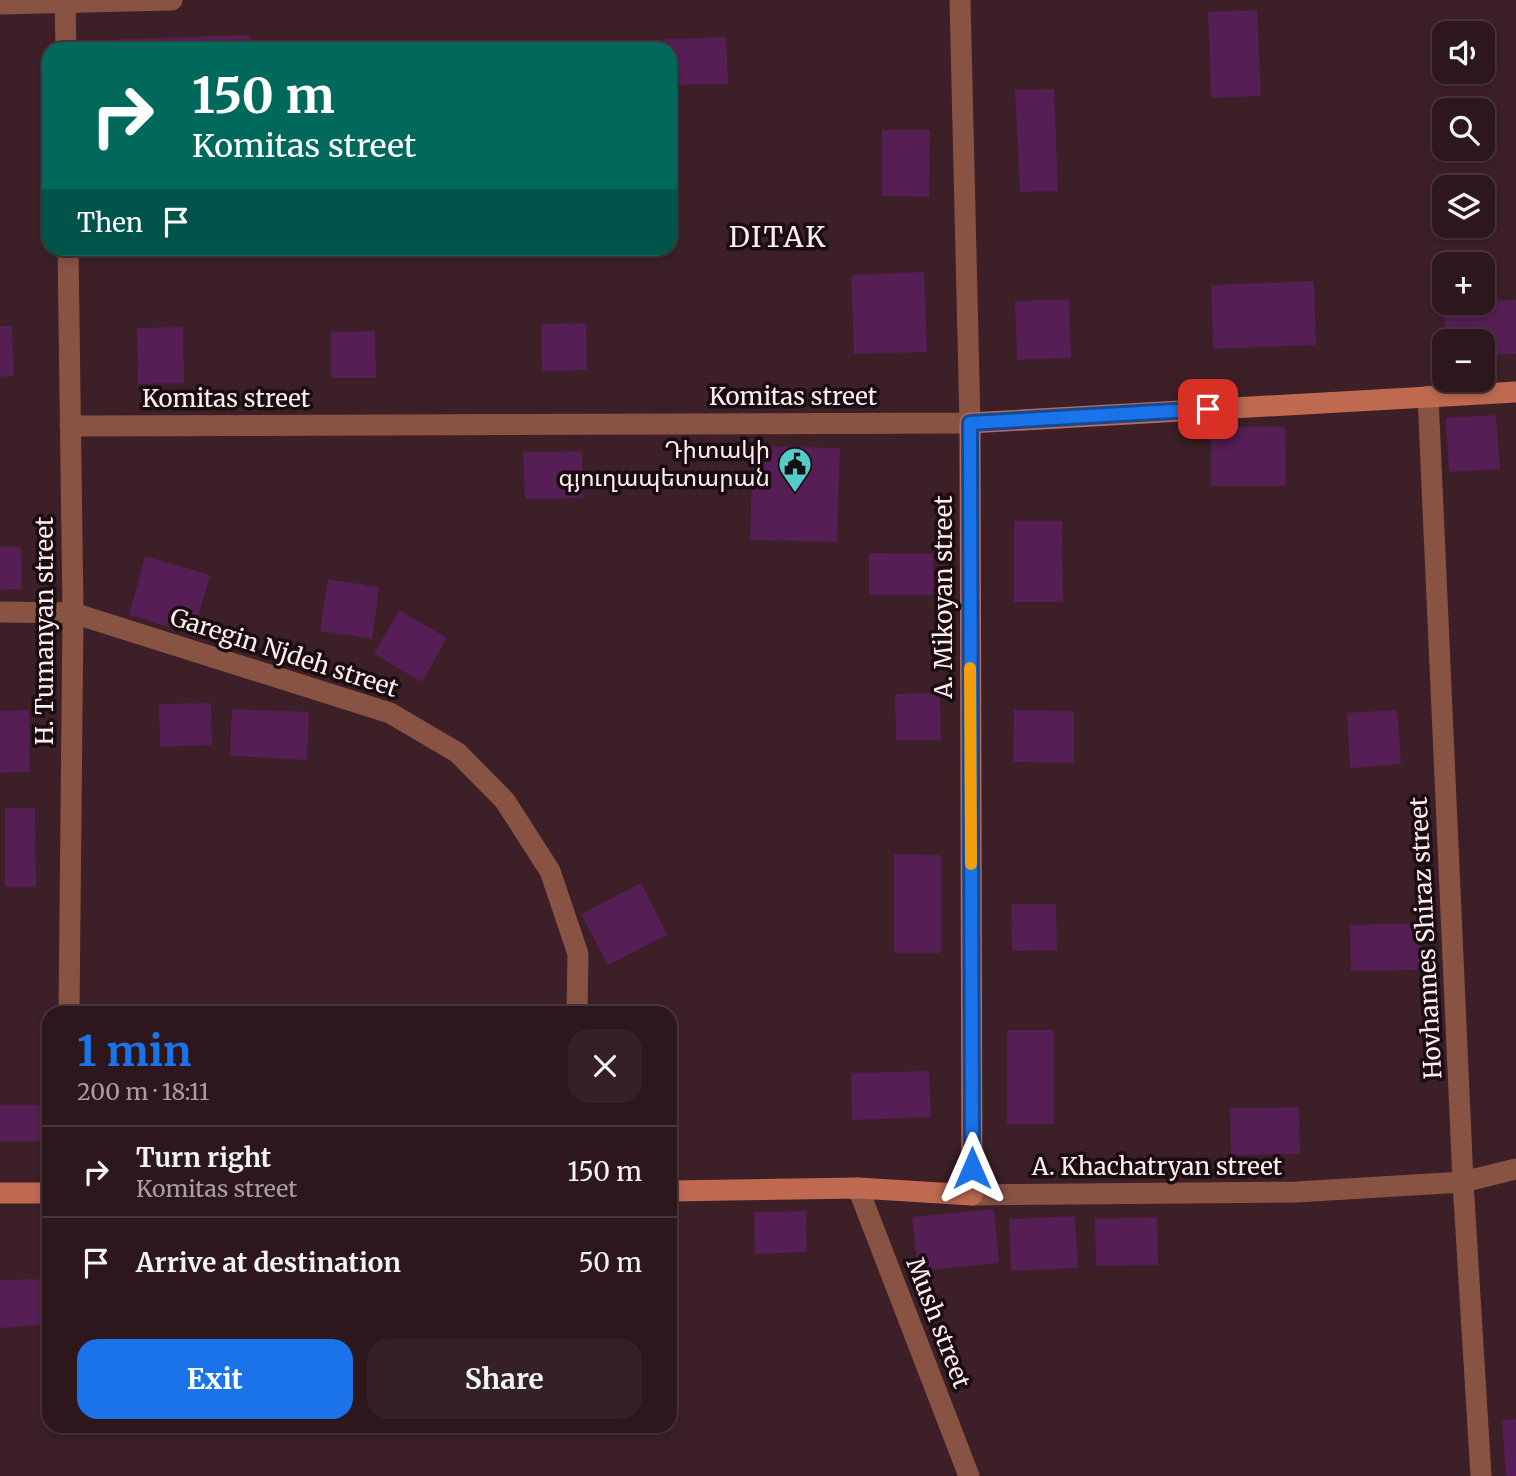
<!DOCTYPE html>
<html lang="en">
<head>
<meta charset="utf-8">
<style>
  :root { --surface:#2d171d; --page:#352026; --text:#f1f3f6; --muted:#a79fa4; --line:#48363b; --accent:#1a73e8 }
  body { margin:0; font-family:Merriweather,"Noto Sans Armenian",serif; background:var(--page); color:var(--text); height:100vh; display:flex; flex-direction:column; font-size:26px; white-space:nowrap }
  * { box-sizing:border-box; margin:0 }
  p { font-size:23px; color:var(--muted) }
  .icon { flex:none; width:38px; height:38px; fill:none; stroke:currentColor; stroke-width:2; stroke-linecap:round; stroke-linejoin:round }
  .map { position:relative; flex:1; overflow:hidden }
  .drawer { position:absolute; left:42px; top:1006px; width:635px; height:427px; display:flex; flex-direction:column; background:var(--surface); border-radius:21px; box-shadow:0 4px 10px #0003,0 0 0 2px var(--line) }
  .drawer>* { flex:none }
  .guide { position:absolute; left:42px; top:42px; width:635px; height:214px; border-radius:21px; box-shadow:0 4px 10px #0003,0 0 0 2px var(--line); background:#00695c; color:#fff; overflow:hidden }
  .controls { position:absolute; left:1432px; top:21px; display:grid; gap:14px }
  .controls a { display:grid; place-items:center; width:63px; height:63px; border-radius:14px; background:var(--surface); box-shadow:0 4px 10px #0003,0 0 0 2px var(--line); font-size:35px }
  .pin { position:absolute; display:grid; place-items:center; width:60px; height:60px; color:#fff; margin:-30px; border-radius:14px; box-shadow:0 4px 10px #0006 }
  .me { position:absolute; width:77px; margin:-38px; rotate:0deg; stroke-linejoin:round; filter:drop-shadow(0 0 5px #0008) }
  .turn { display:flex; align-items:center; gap:24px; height:147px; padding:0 35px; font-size:32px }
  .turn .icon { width:91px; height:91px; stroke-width:2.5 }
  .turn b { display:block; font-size:49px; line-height:60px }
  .then { display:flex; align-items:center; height:66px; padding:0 35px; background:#0003; gap:14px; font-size:26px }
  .round { display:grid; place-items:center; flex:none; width:74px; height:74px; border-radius:21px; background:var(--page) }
  .summary { display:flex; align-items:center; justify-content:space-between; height:119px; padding:0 35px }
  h1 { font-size:42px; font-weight:700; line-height:52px; color:var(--accent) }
  .button { display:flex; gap:14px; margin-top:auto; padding:14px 35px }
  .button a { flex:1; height:80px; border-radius:21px; background:var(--accent); color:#fff; font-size:28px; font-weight:700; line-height:80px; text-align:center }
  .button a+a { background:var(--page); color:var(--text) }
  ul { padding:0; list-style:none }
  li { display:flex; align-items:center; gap:21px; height:91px; padding:0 35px; border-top:2px solid var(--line) }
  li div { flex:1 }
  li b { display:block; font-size:26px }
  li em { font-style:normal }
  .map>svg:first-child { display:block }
</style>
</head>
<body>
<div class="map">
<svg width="1516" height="1476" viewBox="0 0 1516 1476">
  <rect width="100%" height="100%" fill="#3c1f27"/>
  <!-- building -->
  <path fill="#551e54" d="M1257 10 1261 96 1211 98 1208 12Z
    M1488 20 1491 80 1449 81 1448 72H1482V33H1447L1446 21Z
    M250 35V49H121V39Z
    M726 37 728 84 670 85V49H645L644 40Z
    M377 44V49H317V45Z
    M1054 89 1058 191 1020 192 1015 90Z
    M882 130H930L929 197 882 196Z
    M924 272 927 352 854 354 851 275Z
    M1314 281 1316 345 1213 349 1211 285Z
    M1069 299 1071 358 1017 360 1015 301Z
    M1516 300V354L1482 355V341H1445L1444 303Z
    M586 323 587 370 542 371 541 324Z
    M0 326H12L14 376 0 377Z
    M183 327 184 383 138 384 137 328Z
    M375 331 376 378H331V332Z
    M1496 415 1500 469 1449 472 1446 418Z
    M1211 427H1285L1286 486H1211Z
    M753 446 840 448 837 542 750 540Z
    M582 451 583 498 525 499 523 452Z
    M1014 521H1062L1063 602H1014Z
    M0 547H21L22 589 0 590Z
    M869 553 933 554V595H869Z
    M145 556 210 575 193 634 129 615Z
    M328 579 379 587 372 639 320 631Z
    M399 610 447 638 422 682 374 654Z
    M940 693 941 740H896L895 694Z
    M211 703 212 745 160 747 159 704Z
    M232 709 309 712 307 760 230 756Z
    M29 710 30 772 0 773V711Z
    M1014 710 1074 711V763L1013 762Z
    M1397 710 1401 764 1350 768 1347 713Z
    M5 808H35L36 887H5Z
    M894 854 941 855V953H894Z
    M641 883 667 935 608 965 581 914Z
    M1011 904H1056L1057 950 1012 951Z
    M1419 923 1421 970 1351 971 1350 925Z
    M1007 1030H1054V1124H1007Z
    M929 1071 931 1117 852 1120 851 1073Z
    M0 1105H44L45 1141H0Z
    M1299 1107 1300 1154 1231 1155 1230 1108Z
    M994 1209 999 1263 918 1271 912 1217Z
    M806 1211 807 1252 755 1254 754 1212Z
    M1075 1216 1078 1268 1011 1271 1009 1219Z
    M1157 1217 1158 1265 1096 1266 1095 1219Z
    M49 1279V1324L0 1328V1280Z
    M1516 1419V1476H1506L1502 1420Z"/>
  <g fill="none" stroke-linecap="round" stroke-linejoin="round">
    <!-- street -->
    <path stroke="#895344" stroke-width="21" d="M65 0 66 49
      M0 4 172 0
      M68 248 73 613 69 1013
      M1428 396 1463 1182 1481 1476
      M70 426 970 423 960 0
      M0 612 73 613 390 713 458 753 505 801 550 871 578 954 577 1013
      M858 1188 969 1476
      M972 1195 1296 1192 1463 1182 1516 1169"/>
    <!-- secondary -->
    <path stroke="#bf6951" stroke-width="21" d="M670 1191 858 1188 972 1195 970 423 1516 392
      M0 1193H49"/>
  </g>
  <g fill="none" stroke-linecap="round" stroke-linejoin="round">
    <defs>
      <path id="route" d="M972 1168 970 423 1208 409"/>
    </defs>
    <!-- route casing -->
    <use href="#route" stroke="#114b97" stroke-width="18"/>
    <!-- route -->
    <use href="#route" stroke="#1a73e8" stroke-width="12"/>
    <!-- slow -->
    <path stroke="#f59e0b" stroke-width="12" d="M970 668 971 864"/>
  </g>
  <!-- icons -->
  <defs>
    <symbol id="civic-pin" viewBox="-11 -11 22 30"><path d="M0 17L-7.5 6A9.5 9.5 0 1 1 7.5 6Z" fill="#53cdc9" stroke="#1a0d11"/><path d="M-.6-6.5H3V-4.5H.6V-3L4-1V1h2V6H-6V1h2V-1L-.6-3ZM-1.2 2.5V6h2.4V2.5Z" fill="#111"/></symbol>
  </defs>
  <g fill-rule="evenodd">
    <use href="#civic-pin" x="776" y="445" width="38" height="52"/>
  </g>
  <g text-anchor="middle" stroke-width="7" stroke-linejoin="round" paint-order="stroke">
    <!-- street labels -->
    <g font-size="24" fill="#feedf1" stroke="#1a0d11">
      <text x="793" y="405">Komitas street</text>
      <text x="226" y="407">Komitas street</text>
      <text transform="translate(944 597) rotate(-90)" y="8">A. Mikoyan street</text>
      <text transform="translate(45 631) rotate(-90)" y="8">H. Tumanyan street</text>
      <text transform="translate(284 653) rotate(18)" y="8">Garegin Njdeh street</text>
      <text transform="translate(1426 938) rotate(-93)" y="8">Hovhannes Shiraz street</text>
      <text x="1157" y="1175">A. Khachatryan street</text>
      <text transform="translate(938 1323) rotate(69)" y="8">Mush street</text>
    </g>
    <!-- poi labels -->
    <g font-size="24" fill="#feedf1" stroke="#1a0d11" text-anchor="end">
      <text x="770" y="458">Դիտակի<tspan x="770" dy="28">գյուղապետարան</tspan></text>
    </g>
    <!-- quarter labels -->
    <g font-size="28" letter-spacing="2" fill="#feedf1" stroke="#1a0d11">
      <text x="778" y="247">DITAK</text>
    </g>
  </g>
</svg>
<div class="controls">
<a><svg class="icon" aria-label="sound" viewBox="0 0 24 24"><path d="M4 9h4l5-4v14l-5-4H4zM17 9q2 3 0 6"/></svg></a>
<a><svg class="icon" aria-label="search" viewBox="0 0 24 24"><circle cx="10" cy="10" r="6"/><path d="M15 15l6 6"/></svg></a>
<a><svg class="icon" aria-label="layers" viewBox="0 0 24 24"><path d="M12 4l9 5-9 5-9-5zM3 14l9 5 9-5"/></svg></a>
<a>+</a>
<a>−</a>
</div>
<div class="pin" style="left:1208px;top:409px;background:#d93025"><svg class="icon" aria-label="arrive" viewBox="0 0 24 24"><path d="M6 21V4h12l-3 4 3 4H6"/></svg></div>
<svg class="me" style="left:972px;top:1168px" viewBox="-20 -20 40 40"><path d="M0-17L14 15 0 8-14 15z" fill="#1a73e8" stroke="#fff" stroke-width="4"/></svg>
<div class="guide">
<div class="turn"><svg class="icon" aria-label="right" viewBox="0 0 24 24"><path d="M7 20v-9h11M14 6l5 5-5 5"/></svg><div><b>150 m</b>Komitas street</div></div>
<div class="then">Then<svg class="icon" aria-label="arrive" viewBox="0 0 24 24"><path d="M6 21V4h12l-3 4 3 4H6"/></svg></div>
</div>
<section class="drawer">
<div class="summary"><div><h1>1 min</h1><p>200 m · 18:11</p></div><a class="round"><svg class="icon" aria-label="close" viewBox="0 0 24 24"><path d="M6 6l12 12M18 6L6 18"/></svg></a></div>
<ul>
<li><svg class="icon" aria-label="right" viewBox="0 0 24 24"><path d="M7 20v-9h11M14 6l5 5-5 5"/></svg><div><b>Turn right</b><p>Komitas street</p></div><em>150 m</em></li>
<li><svg class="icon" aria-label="arrive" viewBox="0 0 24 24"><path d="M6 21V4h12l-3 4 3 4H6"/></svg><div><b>Arrive at destination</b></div><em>50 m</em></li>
</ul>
<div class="button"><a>Exit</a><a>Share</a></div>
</section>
</div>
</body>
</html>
